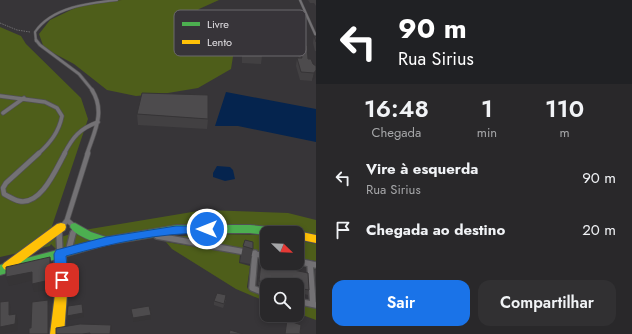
<!DOCTYPE html>
<html lang="pt">
<head>
<meta charset="utf-8">
<style>
  :root { --surface:#29282a; --page:#313032; --text:#f1f3f6; --muted:#a5a6a8; --line:#454447; --accent:#1a73e8 }
  body { margin:0; font-family:Jost,sans-serif; background:var(--page); color:var(--text); height:100vh; display:flex; flex-direction:column; font-size:15px; white-space:nowrap }
  * { box-sizing:border-box; margin:0 }
  p { font-size:13px; color:var(--muted) }
  .icon { flex:none; width:22px; height:22px; fill:none; stroke:currentColor; stroke-width:2; stroke-linecap:round; stroke-linejoin:round }
  .map { position:relative; flex:1; overflow:hidden }
  .drawer { display:flex; flex-direction:column; background:var(--surface); width:316px }
  .drawer>* { flex:none }
  .top-card { background:#202124; color:#fff; overflow:hidden }
  .needle { width:26px; rotate:113deg }
  .buttons { position:absolute; left:260px; top:226px; display:grid; gap:8px }
  .buttons a { display:grid; place-items:center; width:44px; height:44px; border-radius:8px; background:var(--surface); box-shadow:0 2px 6px #0003,0 0 0 1px var(--line); font-size:20px }
  .pin { position:absolute; display:grid; place-items:center; width:34px; height:34px; color:#fff; margin:-17px; border-radius:8px; box-shadow:0 2px 6px #0006 }
  .me { position:absolute; width:44px; margin:-22px; rotate:270deg; stroke-linejoin:round; filter:drop-shadow(0 0 3px #0008) }
  .turn { display:flex; align-items:center; gap:14px; height:84px; padding:0 16px; font-size:18px }
  .turn .icon { width:52px; height:52px; stroke-width:2.5 }
  .turn b { display:block; font-size:28px; line-height:34px }
  .eta { display:flex; justify-content:space-evenly; align-items:center; height:68px; text-align:center }
  .eta b { font-size:24px; font-weight:600; line-height:28px }
  .button { display:flex; gap:8px; margin-top:auto; padding:8px 16px }
  .button a { flex:1; height:46px; border-radius:12px; background:var(--accent); color:#fff; font-size:16px; font-weight:600; line-height:46px; text-align:center }
  .button a+a { background:var(--page); color:var(--text) }
  ul { padding:0; list-style:none }
  li { display:flex; align-items:center; gap:12px; height:52px; padding:0 16px }
  li div { flex:1 }
  li b { display:block; font-size:15px }
  li em { font-style:normal }
  main { display:flex; flex:1; min-height:0 }
  .map>svg:first-child { display:block }
</style>
</head>
<body>
<main>
<div class="map">
<svg width="316" height="334" viewBox="0 0 316 334">
  <rect width="100%" height="100%" fill="#373538"/>
  <!-- green -->
  <path fill="#4e5e1a" d="M122 0H219L199 9 183 28 205 32 189 34 192 38 235 44 231 69 198 88 168 93 136 96 107 90 74 64 44 48 39 34 50 20 77 7 94 3Z
    M0 27 21 36 26 44 81 98 88 119 52 226 51 240 84 230 204 210 288 213 316 220V239L297 233 196 229 60 253 51 244 50 246 0 257Z
    M206 234 267 235V253L173 237Z
    M297 240 316 244V261L297 258Z
    M166 242 240 254 239 263 250 266 247 287 248 289 267 294V302L236 289 172 249Z
    M297 301 316 306V320L297 313Z"/>
  <!-- water -->
  <path fill="#05244e" d="M226 92 316 109V142L238 126H215Z
    M217 166 230 167 233 170 235 179 225 181 213 177V173Z"/>
  <g fill="none" stroke-linecap="round" stroke-linejoin="round">
    <defs>
      <path id="lane-far4" d="M300 0 316 36
        M36 41 35 32C52 7 89 3 117 0"/>
      <path id="lane-far3" d="M36 40 40 45 79 74 93 91"/>
      <path id="lane-far2" d="M0 96 45 102 57 108 62 116C59 132 50 143 38 154
        M3 113 24 98
        M64 154C73 137 79 129 98 122
        M87 154C94 132 106 112 92 90"/>
      <path id="lane-far1" d="M39 153 6 183 3 188 4 194C8 196 14 200 19 201 41 206 56 169 65 153
        M67 220 75 227 73 234
        M59 234 61 228 67 220 88 153"/>
      <path id="lane" d="M59 233 60 253
        M157 236 267 256
        M69 249 73 233
        M255 253 252 288 267 294
        M297 261 316 265
        M310 264 313 304
        M297 301 316 305"/>
      <path id="fast" d="M75 223 91 232 106 237 177 225H250L289 229 293 230 294 233H267V235L250 233H177L106 245 0 275V265L92 241C84 238 75 234 70 227L71 224Z"/>
      <path id="slow" d="M61 223 65 224 66 227 65 230 12 269 8 271 4 269 2 266 4 263 57 224Z
        M297 231 316 235V243L297 239V233H293Z
        M60 249 64 250 66 253 67 294 64 334H50L55 294 54 253 56 250Z"/>
    </defs>
    <!-- lane-far4 casing -->
    <use href="#lane-far4" stroke="#525153" stroke-width="3"/>
    <!-- lane-far3 casing -->
    <use href="#lane-far3" stroke="#525153" stroke-width="4"/>
    <!-- lane-far2 casing -->
    <use href="#lane-far2" stroke="#525153" stroke-width="5"/>
    <!-- lane-far1 casing -->
    <use href="#lane-far1" stroke="#525153" stroke-width="6"/>
    <!-- lane casing -->
    <use href="#lane" stroke="#525153" stroke-width="8"/>
    <!-- fast casing -->
    <use href="#fast" stroke="#525153" stroke-width="2"/>
    <!-- slow casing -->
    <use href="#slow" stroke="#525153" stroke-width="2"/>
    <!-- path -->
    <path stroke="#6e6d6f" stroke-width="1" stroke-dasharray="1.5 1" stroke-linecap="butt" d="M0 23 17 30 30 32"/>
    <!-- lane-far4 -->
    <use href="#lane-far4" stroke="#737174" stroke-width="2"/>
    <!-- lane-far3 -->
    <use href="#lane-far3" stroke="#737174" stroke-width="2.5"/>
    <!-- lane-far2 -->
    <use href="#lane-far2" stroke="#737174" stroke-width="3.5"/>
    <!-- lane-far1 -->
    <use href="#lane-far1" stroke="#737174" stroke-width="4.5"/>
    <!-- lane -->
    <use href="#lane" stroke="#737174" stroke-width="5.5"/>
    <!-- fast -->
    <use href="#fast" fill="#4caf50" fill-rule="evenodd"/>
    <!-- slow -->
    <use href="#slow" fill="#ffc107" fill-rule="evenodd"/>
  </g>
  <!-- wall -->
  <path fill="#424042" d="M308 0H316V6L314 3H310Z
    M274 25 285 47 283 55H276L273 33Z
    M242 30 262 56 261 64 242 63Z
    M314 36H316V51H315L313 43Z
    M300 48 313 64 316 66 312 81 300 80 296 66 297 58H299L298 55Z
    M137 114 208 119 207 129 138 125Z
    M243 246 253 249 250 264 240 262Z
    M261 263 309 290 308 295 297 292V285H267V287L258 285Z
    M316 267V287L315 271Z
    M226 300 223 308 214 305V301Z"/>
  <!-- shaded-wall -->
  <path fill="#363436" d="M316 70V76L312 81 314 73Z
    M50 257 52 265V289L34 292 32 284Z
    M32 272 34 280 9 286 6 277Z
    M48 300 49 304V334H48Z
    M9 301 11 308V322L9 315Z
    M82 304 84 317 68 320 67 316Z
    M16 314 18 320 17 331 0 334V327Z
    M151 315V319L133 322V318Z
    M111 325 112 334H110Z"/>
  <!-- building -->
  <path fill="#4d4b4d" stroke="#363436" d="M314 36H316V42Z
    M307 45 308 59H311L313 64 316 66V70L314 73 301 72 297 58H302L300 48Z
    M142 93 208 95V119L137 114Z
    M245 240 253 242V249L243 246Z
    M50 257V280L32 284V272L6 277V267Z
    M261 263 308 273 309 290 297 288V285H281L259 281Z
    M217 293 226 295 224 304 214 301Z
    M48 300V334H29V328H31L32 302Z
    M9 301V315L16 314 15 324 0 327V302Z
    M82 304 83 313 67 316 68 306Z
    M149 306 151 315 133 318 131 309Z
    M287 320 301 325 300 333 302 334H285Z
    M80 324 111 325 110 334H90V333L82 334H56V328Z
    M230 330 243 334H229Z"/>
  <!-- route -->
  <path fill="#1a73e8" stroke="#114b97" d="M176 226H207L210 227 212 229 210 232 207 233C158 233 113 243 66 256L68 280 66 283 62 285 57 283 55 280 54 254 56 250 106 237Z"/>
  <!-- legend -->
  <rect x="174" y="10" width="132" height="46" rx="6" fill="#373439" stroke="#6b686d" stroke-width="1"/>
  <rect x="182" y="22" width="18" height="4" fill="#4caf50"/>
  <rect x="182" y="40" width="18" height="4" fill="#ffc107"/>
  <g font-size="11" fill="#e4e2e6">
    <text x="207" y="28">Livre</text>
    <text x="207" y="46">Lento</text>
  </g>
</svg>
<div class="buttons">
<a><svg class="needle" viewBox="-14 -14 28 28"><path d="M0-13l5 13h-10z" fill="#e53935"/><path d="M0 13l5-13h-10z" fill="#a5a6a8"/></svg></a>
<a><svg class="icon" aria-label="search" viewBox="0 0 24 24"><circle cx="10" cy="10" r="6"/><path d="M15 15l6 6"/></svg></a>
</div>
<div class="pin" style="left:62px;top:280px;background:#d93025"><svg class="icon" aria-label="arrive" viewBox="0 0 24 24"><path d="M6 21V4h12l-3 4 3 4H6"/></svg></div>
<svg class="me" style="left:207px;top:229px" viewBox="-20 -20 40 40"><circle r="17" fill="#1a73e8" stroke="#fff" stroke-width="3"/><path d="M0-11L8 9 0 5-8 9z" fill="#fff"/></svg>
</div>
<section class="drawer">
<div class="top-card">
<div class="turn"><svg class="icon" aria-label="left" viewBox="0 0 24 24"><path d="M17 20v-9H6M10 6l-5 5 5 5"/></svg><div><b>90 m</b>Rua Sirius</div></div>
</div>
<div class="eta">
<div><b>16:48</b><p>Chegada</p></div>
<div><b>1</b><p>min</p></div>
<div><b>110</b><p>m</p></div>
</div>
<ul>
<li><svg class="icon" aria-label="left" viewBox="0 0 24 24"><path d="M17 20v-9H6M10 6l-5 5 5 5"/></svg><div><b>Vire à esquerda</b><p>Rua Sirius</p></div><em>90 m</em></li>
<li><svg class="icon" aria-label="arrive" viewBox="0 0 24 24"><path d="M6 21V4h12l-3 4 3 4H6"/></svg><div><b>Chegada ao destino</b></div><em>20 m</em></li>
</ul>
<div class="button"><a>Sair</a><a>Compartilhar</a></div>
</section>
</main>
</body>
</html>
